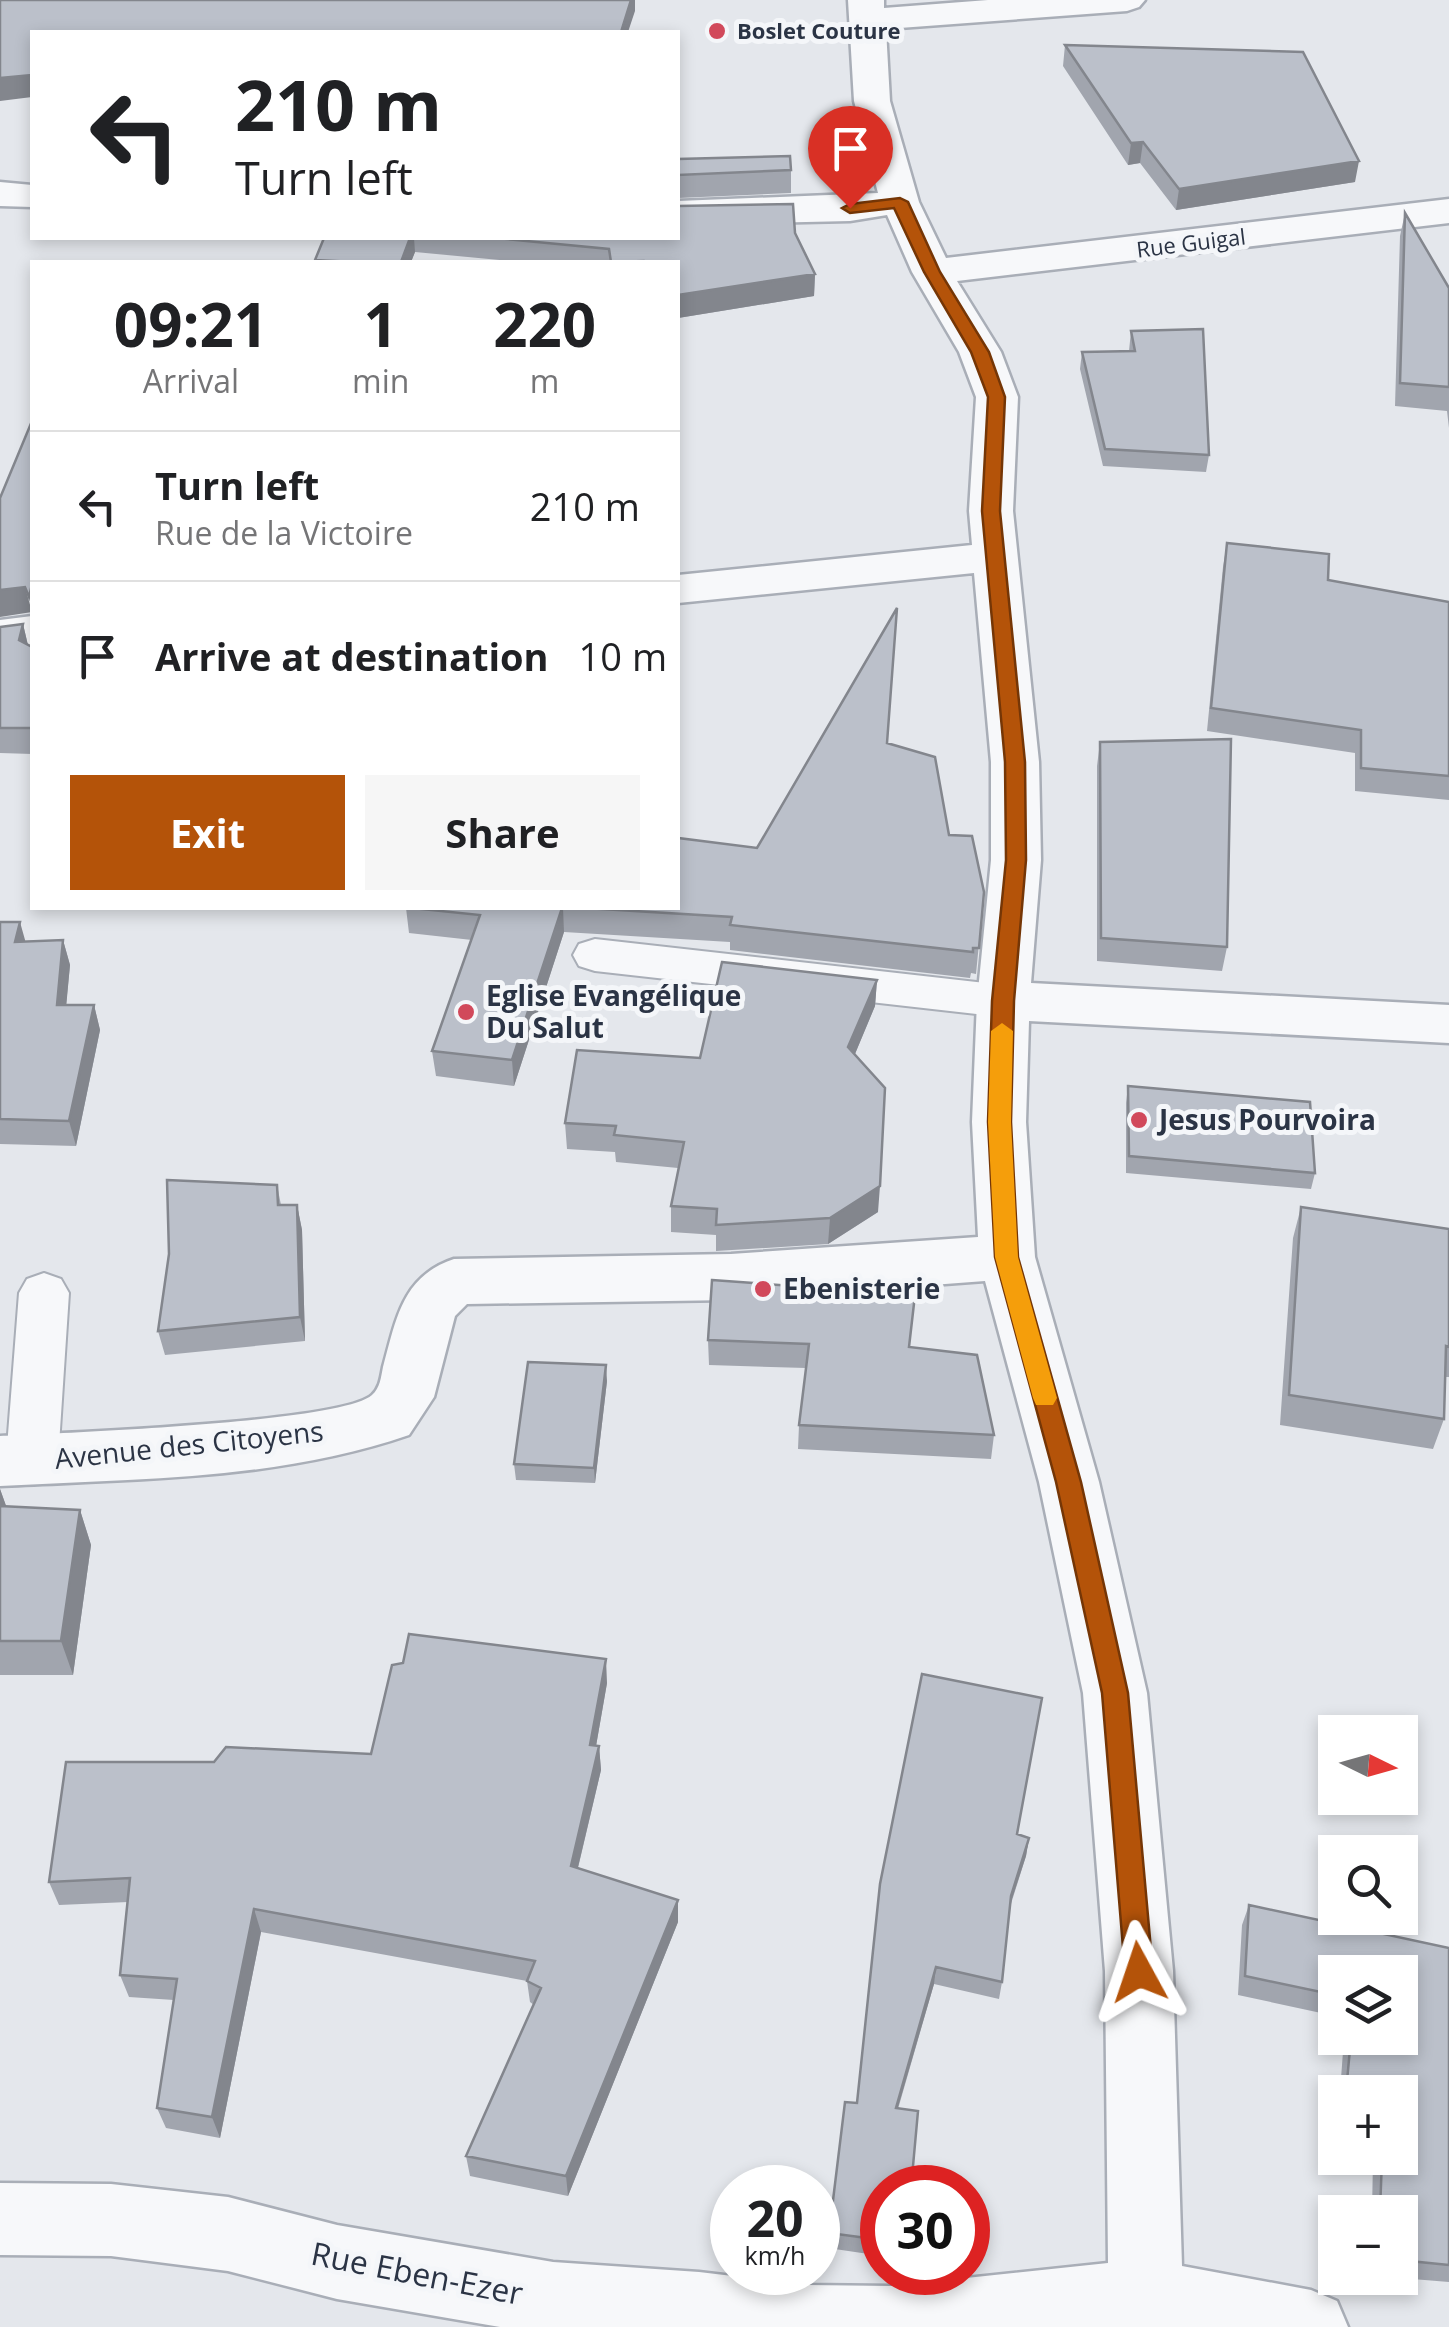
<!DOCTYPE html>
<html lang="en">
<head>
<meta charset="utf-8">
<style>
  :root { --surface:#fff; --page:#f6f6f6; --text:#202124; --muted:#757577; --line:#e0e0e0; --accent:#b45309 }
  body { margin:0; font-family:"Open Sans",sans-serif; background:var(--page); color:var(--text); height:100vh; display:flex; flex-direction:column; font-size:38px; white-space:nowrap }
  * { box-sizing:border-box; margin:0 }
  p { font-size:32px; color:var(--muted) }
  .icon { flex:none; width:55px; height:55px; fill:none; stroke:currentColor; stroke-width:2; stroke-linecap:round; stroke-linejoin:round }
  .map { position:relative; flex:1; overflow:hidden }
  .panel { position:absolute; left:30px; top:260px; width:650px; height:650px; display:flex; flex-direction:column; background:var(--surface); border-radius:0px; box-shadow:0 5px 15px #0003 }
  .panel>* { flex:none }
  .banner { position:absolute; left:30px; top:30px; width:650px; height:210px; border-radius:0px; box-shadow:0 5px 15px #0003; background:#fff; color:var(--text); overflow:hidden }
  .needle { width:65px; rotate:95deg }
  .tools { position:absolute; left:1318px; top:1715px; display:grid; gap:20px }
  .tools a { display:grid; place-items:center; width:100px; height:100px; border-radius:0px; background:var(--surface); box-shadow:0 5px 15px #0003; font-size:50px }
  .speed { position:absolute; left:710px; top:2165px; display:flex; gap:20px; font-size:50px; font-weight:700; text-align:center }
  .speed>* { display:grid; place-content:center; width:130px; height:130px; border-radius:50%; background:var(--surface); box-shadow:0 5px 15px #0003; line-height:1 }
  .speed small { font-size:25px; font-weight:400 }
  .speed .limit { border:15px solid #d22; background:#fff; color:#111 }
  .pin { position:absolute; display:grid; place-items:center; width:85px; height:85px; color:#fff; margin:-102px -42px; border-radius:50% 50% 50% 0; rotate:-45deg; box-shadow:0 0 10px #0007 }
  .pin .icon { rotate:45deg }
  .me { position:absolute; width:110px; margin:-55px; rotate:355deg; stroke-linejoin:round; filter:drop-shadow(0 0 8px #0008) }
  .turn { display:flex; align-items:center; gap:35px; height:210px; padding:0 40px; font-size:45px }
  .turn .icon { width:130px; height:130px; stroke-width:2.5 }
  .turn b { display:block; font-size:70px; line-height:85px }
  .eta { display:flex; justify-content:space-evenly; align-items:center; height:170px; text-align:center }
  .eta b { font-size:60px; font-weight:700; line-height:70px }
  .action { display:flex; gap:20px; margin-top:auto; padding:20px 40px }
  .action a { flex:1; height:115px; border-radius:0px; background:var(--accent); color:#fff; font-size:40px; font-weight:700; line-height:115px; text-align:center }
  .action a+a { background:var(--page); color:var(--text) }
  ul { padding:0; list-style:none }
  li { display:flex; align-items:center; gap:30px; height:150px; padding:0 40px; border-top:2px solid var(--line) }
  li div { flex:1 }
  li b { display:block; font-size:38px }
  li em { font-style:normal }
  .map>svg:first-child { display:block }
</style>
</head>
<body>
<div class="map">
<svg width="1449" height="2327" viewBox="0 0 1449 2327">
  <rect width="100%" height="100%" fill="#e4e7ec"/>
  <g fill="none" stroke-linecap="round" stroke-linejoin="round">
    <defs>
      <path id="service" d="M595 939 1003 985 1019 989 1026 1001 1019 1013 1003 1017 595 971 579 966 573 955 579 944Z
        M44 1273 61 1279 69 1293 58 1460 50 1475 32 1482 14 1475 6 1460 19 1293 27 1279Z"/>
      <path id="minor" d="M848 0H884V8L988 0H1145L1139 7 1127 11 886 29 890 101 919 202 946 258 1449 199V223L957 281 1001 352 1018 397 1013 511 1039 762 1041 860 1031 983 1449 1005V1043L1029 1021 1026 1122 1035 1257 1099 1482 1147 1693 1173 1971 1182 2266 1311 2290 1337 2301 1348 2327H500L337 2299 228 2271 111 2256 0 2255V2183L111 2184 228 2197 337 2225 553 2262 699 2272 807 2285 891 2286 1108 2263 1105 1971 1083 1693 1039 1482 985 1281 731 1300 467 1304 455 1316 434 1397 409 1435C279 1480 136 1479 0 1486V1436C57 1433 341 1423 372 1395 380 1388 381 1377 383 1367 396 1320 402 1276 454 1259L731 1254 978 1237 972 1122 977 1001 991 860V762L974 573 678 603V575L972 545 969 511 976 397 959 352 912 272 887 215 850 221 678 225V201L878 193 854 101Z
        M0 182 32 185V207L0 206Z
        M32 616V646L0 650V620Z"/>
    </defs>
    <!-- service casing -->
    <use href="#service" stroke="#a9aeb7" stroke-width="4"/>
    <!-- minor casing -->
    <use href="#minor" stroke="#a9aeb7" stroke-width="5"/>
    <!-- service -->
    <use href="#service" fill="#f7f8fa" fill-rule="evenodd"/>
    <!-- minor -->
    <use href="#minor" fill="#f7f8fa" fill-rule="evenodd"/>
  </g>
  <!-- wall -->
  <path fill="#a1a5ae" d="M1065 45 1355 182 1176 210 1140 163 1128 165 1063 66Z
    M678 159 791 170V193L678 198Z
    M1405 213 1449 288V428L1447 411 1395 406 1400 236Z
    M795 233 815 274 814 296 678 318V262H521L415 252 411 262H315V260L324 238H678Z
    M1131 331 1209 455 1206 472 1103 466 1080 369 1082 352 1129 351Z
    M1227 543 1328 580 1449 602V800L1355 791V753L1207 731 1223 567Z
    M23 624 28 645 32 647V754L0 753V627Z
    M1100 742 1227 947 1222 971 1097 961V766Z
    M887 743 949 835 984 892 976 974 971 973 970 978 730 950V942L564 932 514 1086 436 1076 432 1051 472 940 409 933 406 908H678L757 848Z
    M0 922 25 941 63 940 70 965 66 1005H94L100 1030 76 1146 0 1144Z
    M877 980 875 1006 855 1054 878 1212 828 1244 716 1251V1235L671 1232V1206L678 1168 616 1162 615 1152 567 1149 565 1123 700 1058Z
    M1128 1086 1315 1173 1311 1189 1126 1173V1103Z
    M277 1185 281 1205H297L302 1230 305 1341 165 1355 158 1331Z
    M1301 1207 1449 1229V1377H1445L1444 1419 1433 1449 1280 1425 1293 1238Z
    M708 1340 910 1347 994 1435 991 1459 798 1449 799 1425 806 1368 709 1365Z
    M607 1381 595 1483 516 1480 514 1464Z
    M0 1489 6 1506 80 1510 91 1545 73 1675H0Z
    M607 1683 596 1746H599L601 1770 578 1868 678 1922 568 2196 470 2176 466 2156 534 2005 530 2002 527 1981 261 1932 220 2138 166 2128 157 2108 174 2000 129 1997 120 1975 128 1902 59 1905 49 1882 214 1762 371 1754Z
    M1017 1834 1029 1838 1026 1856 1010 1907 1002 1982 999 1999 934 1984 898 2109 882 2188V2256L828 2248 845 2102 857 2103 880 1884Z
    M1249 1905 1449 1948V2282L1400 2278V2212H1372L1373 2159 1369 2158H1400V2092H1340L1344 2038H1400L1335 1972V2016L1238 1995 1242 1925Z"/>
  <!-- shaded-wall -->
  <path fill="#83868d" d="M631 0H635V11L628 32H621Z
    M32 75V97L0 101V78Z
    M1143 142 1140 163 1128 165 1131 143Z
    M1359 161 1355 182 1176 210 1179 189Z
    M410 238H414L415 252 411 262H401Z
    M815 274 814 296 678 318V295Z
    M25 587 32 612 0 617V590Z
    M23 624 29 650 19 640Z
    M563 908 564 932 514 1086 512 1060Z
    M20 922 27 947 15 942Z
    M63 940 70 965 64 1030 57 1005Z
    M877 980 875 1006 847 1073 848 1047Z
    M94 1005 100 1030 76 1146 69 1121Z
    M880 1186 878 1212 828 1244 830 1218Z
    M297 1205 302 1230 305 1341 300 1317Z
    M606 1365 607 1381 595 1483 594 1468Z
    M0 1489 9 1514 0 1527Z
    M80 1510 91 1545 73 1675 61 1641Z
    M606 1659 607 1683 592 1769 590 1745Z
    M599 1746 601 1770 573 1888 571 1866Z
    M1029 1838 1026 1856 1007 1914 1011 1896Z
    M678 1900V1922L568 2196 566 2176Z
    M254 1909 261 1932 220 2138 212 2117Z
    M936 1967 934 1984 893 2124 896 2108Z"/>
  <!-- building -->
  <path fill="#bbc0ca" stroke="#83868d" stroke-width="2.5" d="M0 0H631L621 32H32V75L0 78Z
    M1065 45 1303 52 1359 161 1179 189 1143 142 1131 143Z
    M790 156 791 170 678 175V159Z
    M793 204 795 233 815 274 678 295V262H645L644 261 611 262 609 249 496 238H678V206Z
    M1405 213 1449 288V387L1400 383Z
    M324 238H410L401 262H355L315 260Z
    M1203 329 1209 455 1105 449 1082 352 1135 351 1131 331Z
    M32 421V584L29 597 25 587 0 590V498Z
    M1227 543 1329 554 1328 580 1449 602V776L1361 768V730L1211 708Z
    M897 608 887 743 935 757 949 835 972 836 984 892 979 948H973V952L730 925 732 917 585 908H678V838L757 848Z
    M23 624 19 640 32 647V728H0V627Z
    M1231 739 1227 947 1101 938 1100 742Z
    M412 908H562L512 1060 432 1051 480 915Z
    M0 922H20L15 942 63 940 57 1005H94L69 1121 0 1119Z
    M722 962 877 980 848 1047 885 1088 880 1186 830 1218 716 1225 717 1209 671 1206 684 1142 614 1135 616 1126 565 1123 577 1050 700 1058Z
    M1128 1086 1310 1102 1315 1173 1129 1156Z
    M167 1180 277 1185 278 1205H297L300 1317 158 1331 169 1254Z
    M1301 1207 1449 1229V1347L1446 1346 1444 1419 1289 1395Z
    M712 1280 915 1295 909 1347 977 1355 994 1435 799 1425 809 1344 708 1340Z
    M528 1362 606 1365 594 1468 514 1464Z
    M0 1506 80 1510 61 1641H0Z
    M409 1634 606 1659 590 1745 599 1746 571 1866 678 1900 566 2176 466 2156 541 1988 527 1981 535 1961 254 1909 212 2117 157 2108 177 1979 120 1975 130 1878 49 1882 66 1762H214L226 1747 371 1754 392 1665 403 1663Z
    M922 1674 1042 1698 1017 1834 1029 1838 1011 1896 1002 1982 936 1967 896 2108 918 2111 911 2188H882V2240L829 2233 845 2102 857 2103 880 1884Z
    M1249 1905 1449 1948V2265L1400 2260V2212H1380L1382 2158H1400V2092H1346L1351 2038H1400V1972H1335V1995L1245 1976Z"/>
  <!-- route -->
  <path fill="#b45309" stroke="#753606" stroke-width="2.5" d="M900 198 908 202 940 272 989 352 1005 397 1000 511 1025 762 1026 860 1014 1001 1011 1122 1018 1257 1081 1482 1128 1693 1153 1972 1149 1981 1139 1985 1129 1981 1125 1972 1102 1693 1056 1482 995 1257 988 1122 992 1001 1006 860 1005 762 982 511 988 397 971 352 924 272 894 208 850 213 842 208 850 204Z"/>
  <!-- slow -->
  <path fill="#f59e0b" d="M1002 1023 1013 1031 1011 1122 1018 1257 1057 1398 1053 1405H1036L1033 1398 995 1257 988 1122 991 1031Z"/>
  <!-- markers -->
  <g fill="#d1495b" stroke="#f4f6f9" stroke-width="4">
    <circle cx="717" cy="31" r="10"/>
    <circle cx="466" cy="1012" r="10"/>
    <circle cx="1139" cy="1120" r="10"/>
    <circle cx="763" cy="1289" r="10"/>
  </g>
  <g text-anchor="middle" stroke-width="10" stroke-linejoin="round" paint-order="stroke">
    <!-- far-poi labels -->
    <g font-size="22" font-weight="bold" fill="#2b3445" stroke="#f4f6f9" text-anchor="start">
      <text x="737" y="39">Boslet Couture</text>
    </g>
    <!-- far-street labels -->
    <g font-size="22" fill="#2b3445" stroke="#f4f6f9">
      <text transform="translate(1191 243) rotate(-7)" y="8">Rue Guigal</text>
    </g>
    <!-- poi labels -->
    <g font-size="28" font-weight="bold" fill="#2b3445" stroke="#f4f6f9" text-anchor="start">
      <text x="486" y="1006">Eglise Evangélique<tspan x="486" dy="32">Du Salut</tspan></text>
      <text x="1159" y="1130">Jesus Pourvoira</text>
      <text x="783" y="1299">Ebenisterie</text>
    </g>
    <!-- street labels -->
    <g font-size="28" fill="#2b3445" stroke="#f4f6f9">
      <text transform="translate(189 1445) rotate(-6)" y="10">Avenue des Citoyens</text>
    </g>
    <!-- near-street labels -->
    <g font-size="32" fill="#2b3445" stroke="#f4f6f9">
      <text transform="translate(417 2274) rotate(11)" y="11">Rue Eben-Ezer</text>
    </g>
  </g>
</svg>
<div class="tools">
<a><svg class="needle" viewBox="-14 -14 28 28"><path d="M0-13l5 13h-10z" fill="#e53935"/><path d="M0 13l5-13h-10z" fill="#757577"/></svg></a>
<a><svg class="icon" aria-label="search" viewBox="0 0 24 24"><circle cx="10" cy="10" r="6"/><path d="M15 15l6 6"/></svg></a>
<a><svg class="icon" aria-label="layers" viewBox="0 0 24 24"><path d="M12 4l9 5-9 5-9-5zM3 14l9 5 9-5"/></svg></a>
<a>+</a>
<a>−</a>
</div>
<div class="speed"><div>20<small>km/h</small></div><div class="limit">30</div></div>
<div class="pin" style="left:850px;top:208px;background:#d93025"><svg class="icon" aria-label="arrive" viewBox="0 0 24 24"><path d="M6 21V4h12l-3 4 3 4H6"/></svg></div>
<svg class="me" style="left:1139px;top:1972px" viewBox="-20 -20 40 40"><path d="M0-17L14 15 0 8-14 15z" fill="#b45309" stroke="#fff" stroke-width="4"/></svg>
<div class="banner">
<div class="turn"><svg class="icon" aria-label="left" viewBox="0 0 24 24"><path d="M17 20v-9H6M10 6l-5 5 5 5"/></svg><div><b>210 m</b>Turn left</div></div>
</div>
<section class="panel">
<div class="eta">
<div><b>09:21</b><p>Arrival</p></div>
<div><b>1</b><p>min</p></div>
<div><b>220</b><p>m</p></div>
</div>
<ul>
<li><svg class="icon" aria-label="left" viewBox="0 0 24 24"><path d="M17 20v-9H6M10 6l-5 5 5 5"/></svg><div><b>Turn left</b><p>Rue de la Victoire</p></div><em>210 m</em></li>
<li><svg class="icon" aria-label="arrive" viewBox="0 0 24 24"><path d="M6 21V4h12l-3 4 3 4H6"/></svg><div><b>Arrive at destination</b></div><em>10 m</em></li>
</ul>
<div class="action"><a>Exit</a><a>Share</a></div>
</section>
</div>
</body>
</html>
